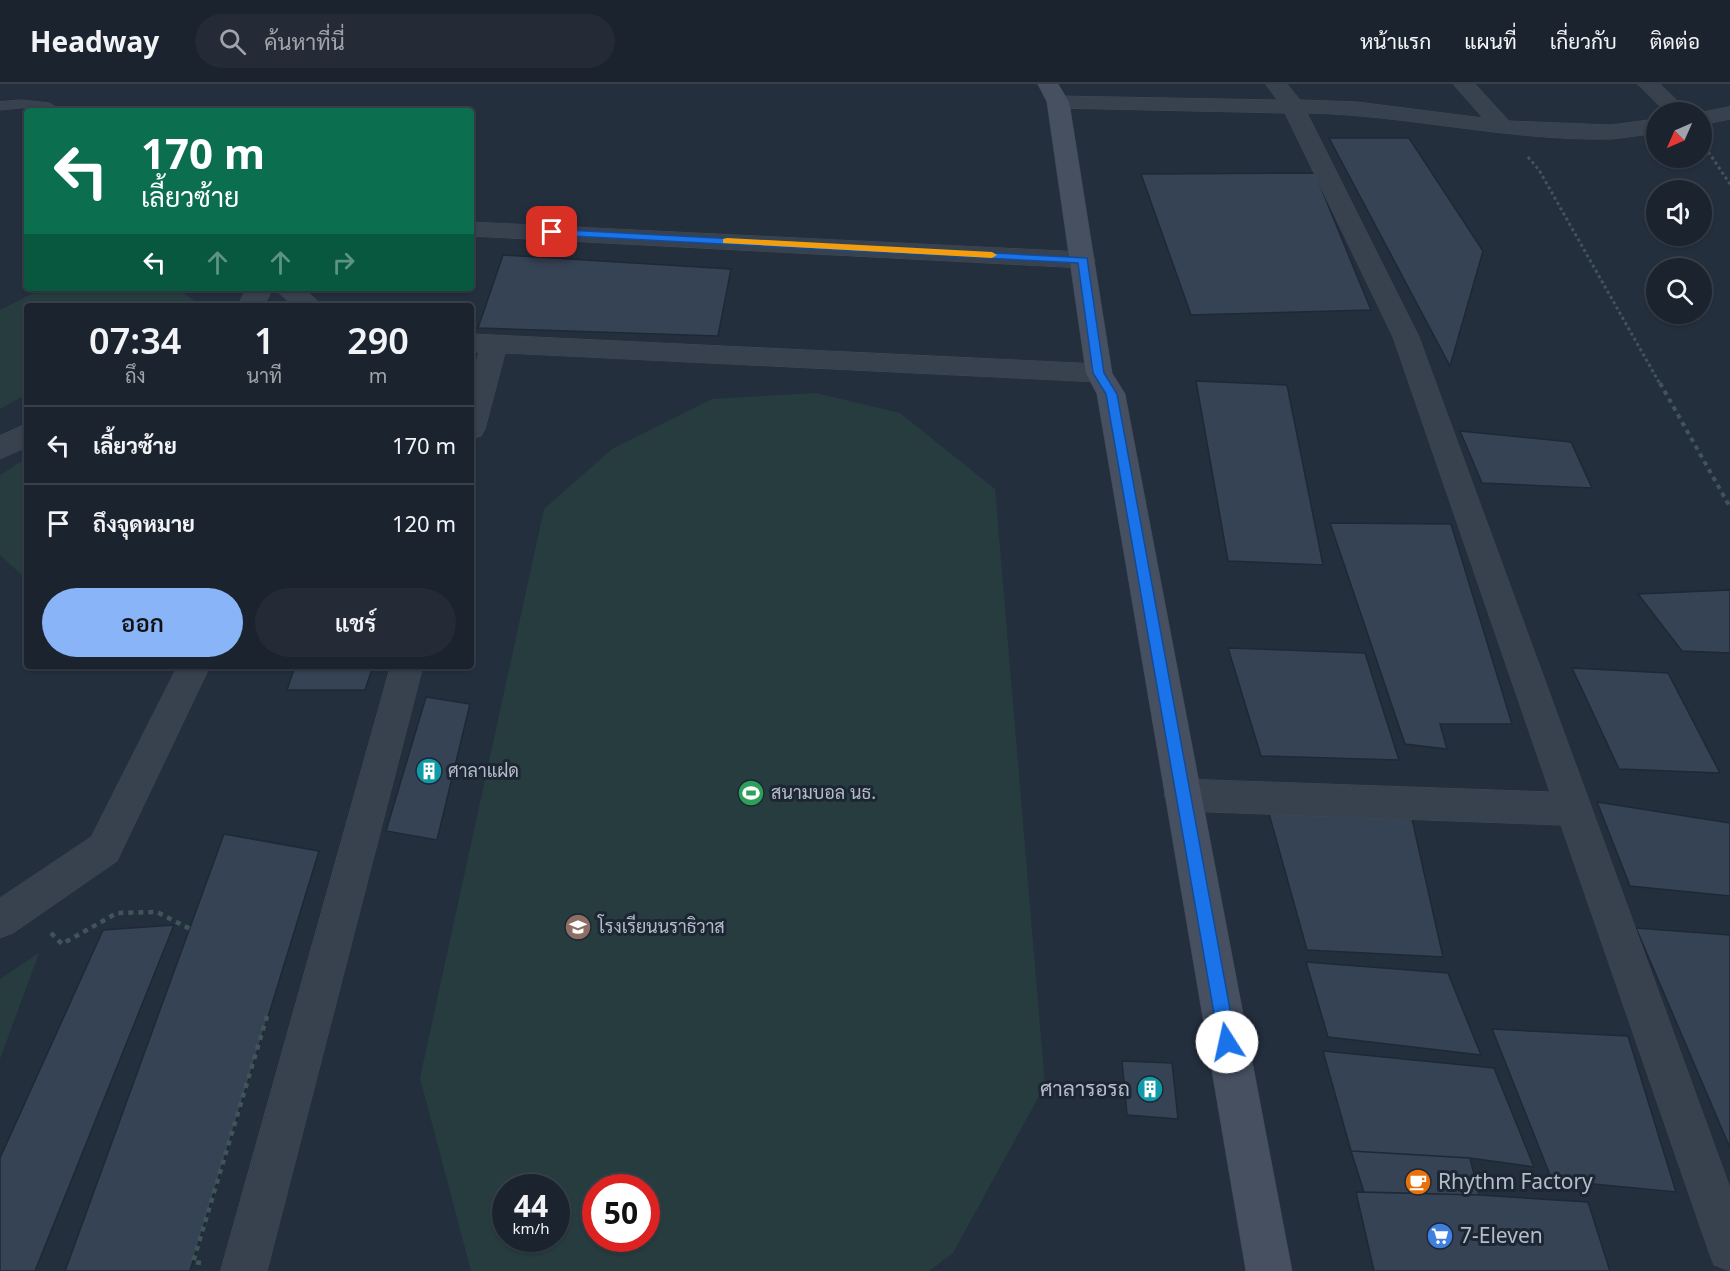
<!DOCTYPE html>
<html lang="th">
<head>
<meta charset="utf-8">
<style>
  :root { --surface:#1b232e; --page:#242b36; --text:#f1f3f6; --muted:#a0a4aa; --line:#39404a; --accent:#8ab4f8 }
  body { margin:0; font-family:"Noto Sans",Sarabun,sans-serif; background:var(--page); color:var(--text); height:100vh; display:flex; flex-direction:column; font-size:22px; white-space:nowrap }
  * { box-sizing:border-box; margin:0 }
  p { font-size:20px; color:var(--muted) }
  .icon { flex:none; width:33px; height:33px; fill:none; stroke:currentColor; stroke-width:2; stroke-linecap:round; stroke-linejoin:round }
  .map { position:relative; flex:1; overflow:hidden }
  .sheet { position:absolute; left:24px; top:219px; width:450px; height:366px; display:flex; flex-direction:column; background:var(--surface); border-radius:6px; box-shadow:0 2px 4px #0004,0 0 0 2px var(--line) }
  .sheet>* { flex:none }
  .hud { position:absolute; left:24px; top:24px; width:450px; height:183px; border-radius:6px; box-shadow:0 2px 4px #0004,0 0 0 2px var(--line); background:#0b6e4f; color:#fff; overflow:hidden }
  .needle { width:39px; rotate:225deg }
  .tools { position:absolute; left:1646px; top:18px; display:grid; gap:12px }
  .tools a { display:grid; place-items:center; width:66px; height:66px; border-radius:50%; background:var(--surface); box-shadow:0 2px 4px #0004,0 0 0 2px var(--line); font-size:30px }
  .speed { position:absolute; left:492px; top:1090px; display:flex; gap:12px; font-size:30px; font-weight:700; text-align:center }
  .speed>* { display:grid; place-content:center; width:78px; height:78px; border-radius:50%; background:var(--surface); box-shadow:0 2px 4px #0004,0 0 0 2px var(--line); line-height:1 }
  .speed small { font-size:15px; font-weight:400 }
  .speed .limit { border:9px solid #d22; background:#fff; color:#111 }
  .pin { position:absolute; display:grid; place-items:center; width:51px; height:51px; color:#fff; margin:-26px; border-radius:12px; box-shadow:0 3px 9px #0006 }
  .me { position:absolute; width:66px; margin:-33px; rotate:350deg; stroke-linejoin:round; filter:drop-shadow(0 0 4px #0008) }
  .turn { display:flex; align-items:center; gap:21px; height:126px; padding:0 18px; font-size:27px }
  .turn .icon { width:78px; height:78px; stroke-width:2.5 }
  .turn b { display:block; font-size:42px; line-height:51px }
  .lanes { display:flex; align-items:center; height:57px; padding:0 18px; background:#0003; justify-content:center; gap:30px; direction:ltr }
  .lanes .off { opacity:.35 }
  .eta { display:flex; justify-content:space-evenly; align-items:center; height:102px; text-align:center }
  .eta b { font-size:36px; font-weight:600; line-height:42px }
  .action { display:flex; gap:12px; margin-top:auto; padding:12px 18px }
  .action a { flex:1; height:69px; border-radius:36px; background:var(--accent); color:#111; font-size:24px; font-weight:600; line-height:69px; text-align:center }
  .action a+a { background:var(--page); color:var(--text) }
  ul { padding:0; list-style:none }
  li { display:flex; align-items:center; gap:18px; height:78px; padding:0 18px; border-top:2px solid var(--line) }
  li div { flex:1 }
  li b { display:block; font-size:22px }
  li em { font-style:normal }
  header { display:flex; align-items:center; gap:36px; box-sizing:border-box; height:84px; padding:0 30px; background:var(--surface); border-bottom:2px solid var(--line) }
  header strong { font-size:28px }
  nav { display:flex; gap:33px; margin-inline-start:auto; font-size:21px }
  .search { width:420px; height:54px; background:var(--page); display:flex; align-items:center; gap:15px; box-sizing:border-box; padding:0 21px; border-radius:33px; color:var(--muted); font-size:22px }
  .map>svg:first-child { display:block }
</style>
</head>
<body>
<header>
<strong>Headway</strong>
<div class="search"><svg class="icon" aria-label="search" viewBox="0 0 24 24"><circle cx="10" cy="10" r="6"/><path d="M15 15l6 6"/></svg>ค้นหาที่นี่</div>
<nav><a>หน้าแรก</a><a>แผนที่</a><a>เกี่ยวกับ</a><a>ติดต่อ</a></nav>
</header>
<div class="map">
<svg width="1730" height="1187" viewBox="0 0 1730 1187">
  <rect width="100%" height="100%" fill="#242f3e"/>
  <!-- green -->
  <path fill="#263c3f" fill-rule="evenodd" d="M43 204H177L197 219 192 222H27V310L0 325V226Z
    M816 309 900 329 995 405 1045 1001 953 1169 929 1187H471L420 994 544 425 612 365 712 315ZM506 1104H556V1155H506ZM596 1104H646V1155H596Z
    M27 374V496L0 471V391Z
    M39 869 0 975V895Z"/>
  <!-- building -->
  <path fill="#364354" stroke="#1f2835" stroke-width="1.5" d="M1329 54H1409L1483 167 1450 282Z
    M1315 89 1371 226 1191 231 1141 90Z
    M503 171 731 185 718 252 478 244Z
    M1196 297 1287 301 1323 481 1228 477Z
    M1460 347 1571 358 1592 404 1482 399Z
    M1330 439 1451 440 1512 640H1440L1447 665 1405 660Z
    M1730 506V569L1682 567 1638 510Z
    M1228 564 1365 569 1399 676 1261 672Z
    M295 582H373L365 606H287Z
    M1572 584 1668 589 1720 689 1619 685Z
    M426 613 470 620 437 756 386 747Z
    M1597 718 1730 739V812L1630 802Z
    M1268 726 1412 735 1443 873 1307 866Z
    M224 750 319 767 190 1187H65Z
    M174 841 35 1187H0V1074L103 846Z
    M1636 844 1730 851V1064Z
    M1306 878 1448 889 1481 971 1328 953Z
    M1492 945 1628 952 1676 1108 1552 1096Z
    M1323 967 1494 984 1534 1083 1470 1074 1351 1067Z
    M1122 977 1172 979 1178 1035 1127 1031Z
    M1351 1067 1470 1074 1479 1111 1364 1108Z
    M1356 1108 1479 1111 1588 1118 1610 1187H1374Z"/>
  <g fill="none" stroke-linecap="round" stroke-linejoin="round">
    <defs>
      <path id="lane" d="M22 16 49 19 63 27 30 23 0 26V18Z"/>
      <path id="street" d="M1266 0H1287L1300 16 1357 18 1483 34 1453 0H1475L1509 37 1611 41 1656 35V49C1641 51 1625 54 1610 55 1508 57 1408 31 1307 29L1419 253 1592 725 1730 1104V1187L1714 1181 1708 1165 1561 741 1182 727 1169 722 1164 711 1169 700 1182 695 1550 708 1393 253 1285 29 1058 24 1050 23 1047 18 1050 13 1058 12 1277 16Z
        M1638 0H1660L1689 28H1666Z
        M1730 23V35L1701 41V29Z
        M471 138 1083 168 1092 171 1095 176 1092 181 1083 184 471 152Z
        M247 204H273L264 222H238Z
        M274 204H303L323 222H294Z
        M471 250 1099 280 1108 283 1112 289 1108 295 1099 298 505 269 485 345 481 352 471 355V296L479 268H471Z
        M27 340V363L0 375V352Z
        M178 582H210L117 777 13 849 0 854V814L91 753Z
        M391 582H423L267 1187H221Z"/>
      <path id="secondary" d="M1038 0H1058L1069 18 1112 289 1125 310 1292 1187H1246L1097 310 1086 289 1047 18Z"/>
    </defs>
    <!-- lane casing -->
    <use href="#lane" stroke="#414a57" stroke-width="1"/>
    <!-- street casing -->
    <use href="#street" stroke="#414a57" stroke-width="1"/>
    <!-- secondary casing -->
    <use href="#secondary" stroke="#414a57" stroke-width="1"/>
    <!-- path-far2 -->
    <path stroke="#3f5557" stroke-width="3" stroke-dasharray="3 3" stroke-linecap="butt" d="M1705 63 1730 100
      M1528 73 1539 86 1660 300"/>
    <!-- path-far1 -->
    <path stroke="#3f5557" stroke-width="4" stroke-dasharray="4.5 4.5" stroke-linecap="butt" d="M1660 299 1730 423"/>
    <!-- path -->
    <path stroke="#3f5557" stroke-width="4.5" stroke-dasharray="5 5" stroke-linecap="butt" d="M51 849 62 860 117 829 157 828 190 845
      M201 1179 193 1178 268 929"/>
    <!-- lane -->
    <use href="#lane" fill="#38414e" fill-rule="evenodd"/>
    <!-- street -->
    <use href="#street" fill="#38414e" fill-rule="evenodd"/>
    <!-- secondary -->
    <use href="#secondary" fill="#465061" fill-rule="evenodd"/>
  </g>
  <!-- route -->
  <path fill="#1a73e8" stroke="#114b97" stroke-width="1.5" d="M548 145 1087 174 1104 289 1117 310 1236 958 1233 964 1227 966 1222 964 1219 958 1106 310 1093 289 1078 179 552 151 548 150Z"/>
  <!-- slow -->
  <path fill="#f59e0b" d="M727 154 992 168 997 171 992 174 723 159V155Z"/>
  <!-- icons -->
  <defs>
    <symbol id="building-disc" viewBox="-11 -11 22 22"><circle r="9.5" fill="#0f9aa8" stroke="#1d2633"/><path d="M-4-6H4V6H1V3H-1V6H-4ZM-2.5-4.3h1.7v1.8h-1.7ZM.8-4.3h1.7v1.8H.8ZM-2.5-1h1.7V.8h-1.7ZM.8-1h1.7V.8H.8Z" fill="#fff"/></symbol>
    <symbol id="stadium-disc" viewBox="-11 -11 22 22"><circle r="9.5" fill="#2e9e5b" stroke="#1d2633"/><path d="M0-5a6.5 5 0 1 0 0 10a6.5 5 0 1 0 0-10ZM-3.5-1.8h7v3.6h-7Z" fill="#fff"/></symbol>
    <symbol id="school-disc" viewBox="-11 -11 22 22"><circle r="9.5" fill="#8d6e63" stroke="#1d2633"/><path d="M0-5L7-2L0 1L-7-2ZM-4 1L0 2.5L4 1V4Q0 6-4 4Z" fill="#fff"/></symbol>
    <symbol id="cafe-disc" viewBox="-11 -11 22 22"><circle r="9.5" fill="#e8710a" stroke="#1d2633"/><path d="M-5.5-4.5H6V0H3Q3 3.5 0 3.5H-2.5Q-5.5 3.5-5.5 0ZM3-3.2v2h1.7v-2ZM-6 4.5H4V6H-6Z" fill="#fff"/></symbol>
    <symbol id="supermarket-disc" viewBox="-11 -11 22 22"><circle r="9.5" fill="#3f7fe0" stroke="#1d2633"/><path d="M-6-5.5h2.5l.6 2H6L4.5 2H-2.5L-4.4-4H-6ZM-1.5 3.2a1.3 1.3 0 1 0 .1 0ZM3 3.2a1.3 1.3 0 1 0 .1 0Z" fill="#fff"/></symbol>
  </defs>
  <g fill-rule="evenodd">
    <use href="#building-disc" x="414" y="672" width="30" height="30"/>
    <use href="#stadium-disc" x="736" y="694" width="30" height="30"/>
    <use href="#school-disc" x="563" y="828" width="30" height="30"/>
    <use href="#building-disc" x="1135" y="990" width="30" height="30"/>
    <use href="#cafe-disc" x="1403" y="1083" width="30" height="30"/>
    <use href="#supermarket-disc" x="1425" y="1137" width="30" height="30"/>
  </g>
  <g text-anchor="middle" stroke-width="6" stroke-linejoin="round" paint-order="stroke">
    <!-- poi labels -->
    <g font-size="18" fill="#b4bcc9" stroke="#1d2633" text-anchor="start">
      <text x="448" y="693">ศาลาแฝด</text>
      <text x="771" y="715">สนามบอล นธ.</text>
      <text x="598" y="849">โรงเรียนนราธิวาส</text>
    </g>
    <!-- near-poi labels -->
    <g font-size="21" fill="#b4bcc9" stroke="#1d2633" text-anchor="start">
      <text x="1130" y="1012" text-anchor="end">ศาลารอรถ</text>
      <text x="1438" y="1105">Rhythm Factory</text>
      <text x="1460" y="1159">7-Eleven</text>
    </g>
  </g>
</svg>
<div class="tools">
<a><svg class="needle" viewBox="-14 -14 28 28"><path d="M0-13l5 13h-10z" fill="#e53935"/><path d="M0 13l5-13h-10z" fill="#a0a4aa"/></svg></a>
<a><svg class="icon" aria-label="sound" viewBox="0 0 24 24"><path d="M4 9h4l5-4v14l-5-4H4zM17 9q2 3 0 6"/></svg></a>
<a><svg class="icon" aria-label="search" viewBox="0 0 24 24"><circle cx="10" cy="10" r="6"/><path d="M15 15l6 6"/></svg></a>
</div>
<div class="speed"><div>44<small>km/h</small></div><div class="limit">50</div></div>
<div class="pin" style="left:552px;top:148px;background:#d93025"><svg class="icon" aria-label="arrive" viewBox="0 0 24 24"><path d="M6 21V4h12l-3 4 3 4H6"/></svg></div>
<svg class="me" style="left:1227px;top:958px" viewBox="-20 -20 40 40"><circle r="19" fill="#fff"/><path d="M0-13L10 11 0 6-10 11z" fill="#1a73e8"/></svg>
<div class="hud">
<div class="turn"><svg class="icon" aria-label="left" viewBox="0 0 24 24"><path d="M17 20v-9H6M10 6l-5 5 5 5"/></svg><div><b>170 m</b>เลี้ยวซ้าย</div></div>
<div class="lanes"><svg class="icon" aria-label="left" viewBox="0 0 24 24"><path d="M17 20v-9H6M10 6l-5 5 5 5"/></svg><svg class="icon off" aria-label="ahead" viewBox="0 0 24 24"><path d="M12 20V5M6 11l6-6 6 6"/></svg><svg class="icon off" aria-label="ahead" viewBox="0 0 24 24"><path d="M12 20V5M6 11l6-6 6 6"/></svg><svg class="icon off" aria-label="right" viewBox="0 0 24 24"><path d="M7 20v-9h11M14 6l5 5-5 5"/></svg></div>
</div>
<section class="sheet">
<div class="eta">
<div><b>07:34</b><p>ถึง</p></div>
<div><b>1</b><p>นาที</p></div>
<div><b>290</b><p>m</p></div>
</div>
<ul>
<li><svg class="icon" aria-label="left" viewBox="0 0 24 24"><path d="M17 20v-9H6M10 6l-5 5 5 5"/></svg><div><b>เลี้ยวซ้าย</b></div><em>170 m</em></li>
<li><svg class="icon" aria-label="arrive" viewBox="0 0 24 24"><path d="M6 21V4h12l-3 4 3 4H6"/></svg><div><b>ถึงจุดหมาย</b></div><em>120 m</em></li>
</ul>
<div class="action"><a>ออก</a><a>แชร์</a></div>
</section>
</div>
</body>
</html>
